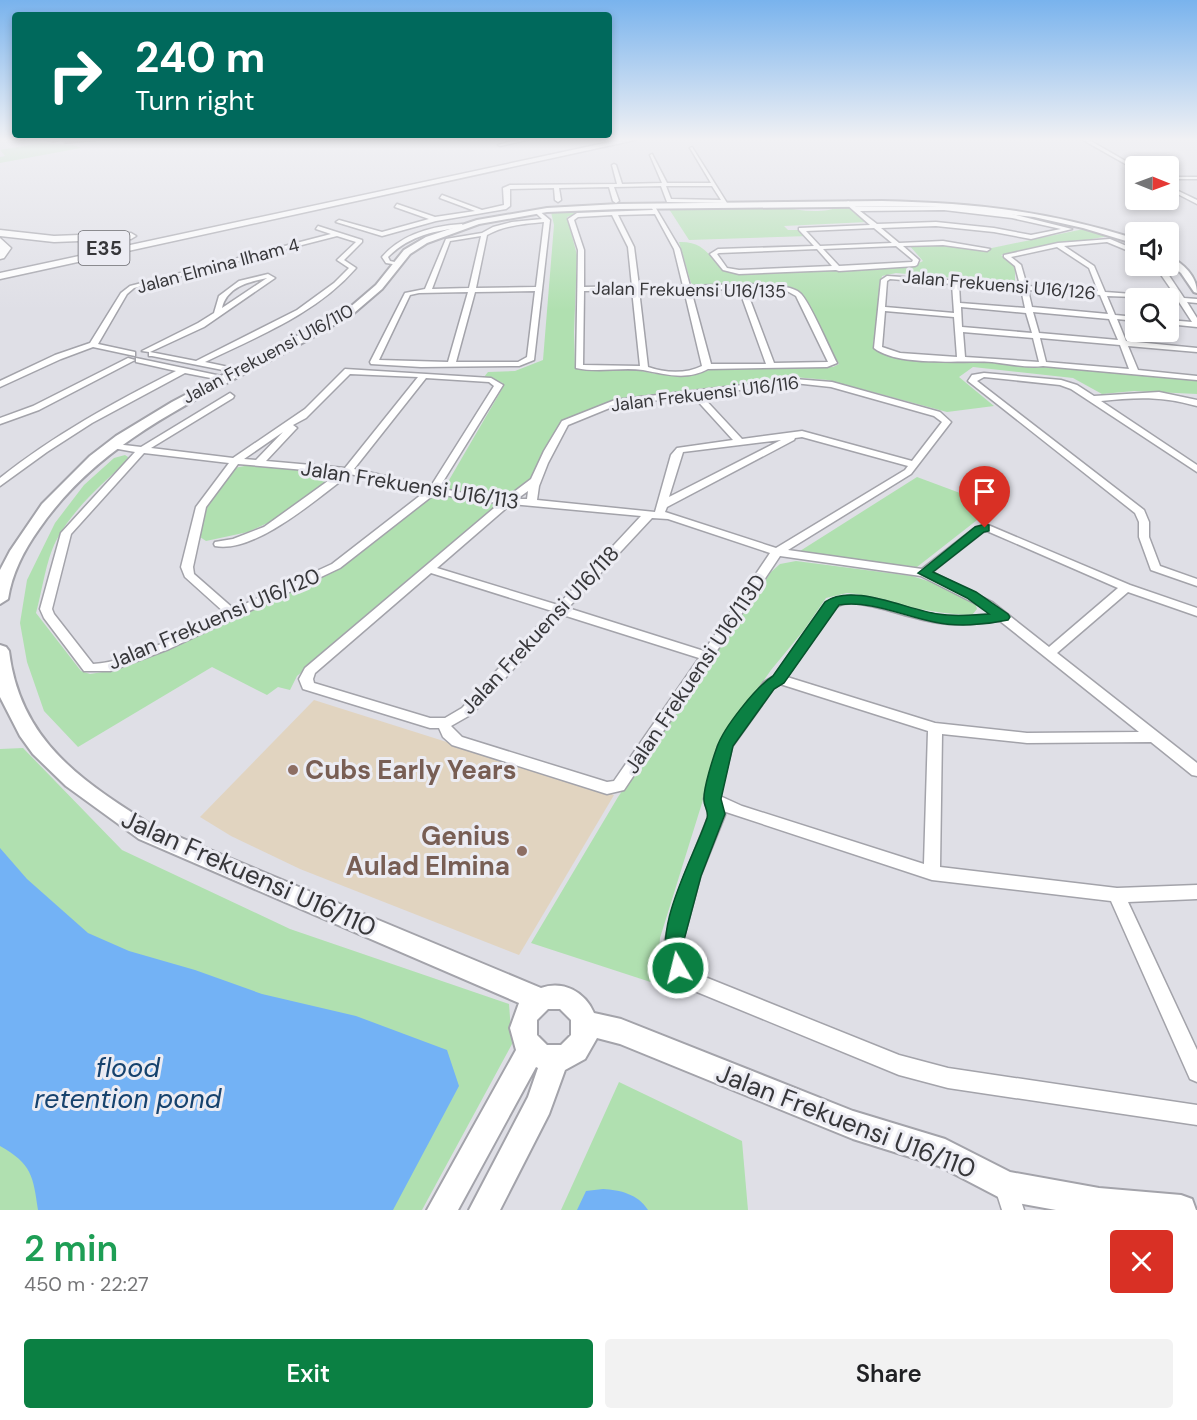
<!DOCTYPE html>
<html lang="en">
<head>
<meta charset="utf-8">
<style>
  :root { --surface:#fff; --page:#f2f2f2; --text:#202124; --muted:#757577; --accent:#0b8043 }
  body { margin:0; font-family:"DM Sans",sans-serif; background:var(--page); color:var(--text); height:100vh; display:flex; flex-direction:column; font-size:22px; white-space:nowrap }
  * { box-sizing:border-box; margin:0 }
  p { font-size:20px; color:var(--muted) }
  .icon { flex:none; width:33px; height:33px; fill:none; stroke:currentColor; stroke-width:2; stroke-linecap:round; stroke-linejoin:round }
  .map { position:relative; height:1210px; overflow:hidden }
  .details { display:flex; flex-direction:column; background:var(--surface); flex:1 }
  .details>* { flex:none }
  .banner { position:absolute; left:12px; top:12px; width:600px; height:126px; border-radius:6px; box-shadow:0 3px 9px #0003; background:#00695c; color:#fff; overflow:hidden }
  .needle { width:39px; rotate:91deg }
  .fabs { position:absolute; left:1125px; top:156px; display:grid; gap:12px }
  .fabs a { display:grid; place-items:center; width:54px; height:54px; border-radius:6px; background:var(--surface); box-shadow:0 3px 9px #0003; font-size:30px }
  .pin { position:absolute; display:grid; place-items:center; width:51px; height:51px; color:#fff; margin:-62px -26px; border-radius:50% 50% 50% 0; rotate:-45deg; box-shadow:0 0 6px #0007 }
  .pin .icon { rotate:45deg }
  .me { position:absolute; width:66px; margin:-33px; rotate:352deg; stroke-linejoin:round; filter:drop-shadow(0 0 4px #0008) }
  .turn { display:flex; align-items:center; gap:21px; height:126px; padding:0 24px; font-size:27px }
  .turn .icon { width:78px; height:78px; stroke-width:2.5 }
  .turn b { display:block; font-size:42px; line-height:51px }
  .round { display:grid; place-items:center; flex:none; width:63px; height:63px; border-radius:6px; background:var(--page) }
  .headline { display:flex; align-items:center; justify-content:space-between; height:102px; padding:0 24px }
  h1 { font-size:36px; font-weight:600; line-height:45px; color:#1e9e55 }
  .primary-button { display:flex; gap:12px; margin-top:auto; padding:12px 24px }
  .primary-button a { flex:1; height:69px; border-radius:6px; background:var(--accent); color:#fff; font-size:24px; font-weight:600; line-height:69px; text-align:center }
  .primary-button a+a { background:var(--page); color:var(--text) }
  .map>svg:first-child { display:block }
</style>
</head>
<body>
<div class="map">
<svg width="1197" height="1210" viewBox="0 0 1197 1210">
  <rect width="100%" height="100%" fill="#dfdfe6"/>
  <!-- commercial -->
  <path fill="#e1d4c0" d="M314 700 614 795 519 955 300 869 231 836 200 817Z"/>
  <!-- green -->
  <path fill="#b0e0b0" d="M41 143C52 145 74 143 81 148L0 163V157L5 156 0 150Z
    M841 206H848L867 222 784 226 788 230H803L809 236 689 240 669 209 782 207C800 211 824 214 841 206Z
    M649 208 651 211 579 213 567 217 577 255 574 332 575 369 637 370 656 374H696L717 368 833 367 839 364 799 291 784 286H695L691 283 679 242C710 241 708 263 730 271L913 266 923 261 909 245 942 243 987 249 1084 229 1109 236 1001 255 1015 265V283L896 273 882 276 873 346 883 352 1197 380V394L1134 391 1102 394 1073 378 973 367 959 377 994 406 947 412 828 380 794 377 609 402 561 422C550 438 546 457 535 473 515 503 474 499 445 487L502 389 503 383 484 377 488 372 515 371 543 360 554 225 551 212Z
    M125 455 128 457 127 461C102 484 72 510 56 541 46 560 42 592 36 613L81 671 90 674 109 671 333 572C370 550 398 514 437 495L498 505 297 676 290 690 278 687 267 695 212 667 78 747 44 711 27 662 20 623 27 580 55 523 84 485 114 458Z
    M250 465 329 471 333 477 274 520 248 532 206 541 200 537 205 510 234 468Z
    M917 477 995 506 917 567 818 556 800 551Z
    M796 561 912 576 940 585 975 602 977 609 972 615C932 614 895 604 857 594L847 593 826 598 804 630 771 670 721 742 660 938C658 964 660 970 675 990L531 943 618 797 771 572 780 564Z
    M23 748 122 850 290 929 509 1004 512 1044 422 1210H0V749Z
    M619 1082 742 1141 748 1210H561Z"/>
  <!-- water -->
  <path fill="#73b2f5" d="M0 848 27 879 88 933 129 951 195 970 262 994 356 1016 447 1050 459 1086 393 1210H38C33 1176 32 1164 0 1146Z
    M603 1189C620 1190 638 1194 648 1210H577L586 1191Z"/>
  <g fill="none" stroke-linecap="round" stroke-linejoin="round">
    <defs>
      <path id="street" d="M517 140H527L500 146 498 145Z
        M1083 140H1089L1136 167V170Z
        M692 147 727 203 667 202 661 186 614 187 619 201 616 203 613 201 609 187 559 188 561 200 558 202 555 200 554 188 510 189V206L506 209 436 221 382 236 336 222 339 220 382 232 429 219 395 207 397 204 435 217 475 211 440 198 442 195 482 210 504 205 503 188 510 185 617 184 612 165 614 164 616 165 622 184 662 183 650 155 652 154 667 183H711L690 148ZM666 186H712L721 200 671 199Z
        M1168 177H1197V179H1168Z
        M1168 186 1197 200V204L1168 189Z
        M848 201 856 207 944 206 1012 214 1072 229 1031 239 994 232 936 226 881 228 899 243 943 241 990 249 987 251 943 245 903 246 919 260 917 265 915 266 839 271 836 270 739 274 723 270 710 254 718 249 814 246 799 230V228L870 225 846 204ZM944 210 1012 218 1061 229 1031 235 994 228 936 222 877 224 860 211ZM874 228 892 243 820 246 806 231ZM896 246 913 260 912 262 839 266 823 249ZM817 249 832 266 739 270 727 268 717 254 719 253Z
        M654 205 680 249 690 286C713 286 785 279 800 293 809 300 830 350 837 363L827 367 708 369C686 381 665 374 643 370 621 367 598 373 576 368L578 250 568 219 577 213 653 210 651 207ZM655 214 674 249 683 286H639L634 247 618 215ZM612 215 628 247 632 286 584 287V250L574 220 578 217ZM739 289 766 364H711L691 290ZM746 289 787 291 796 296 828 362 774 363ZM632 290 640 366 583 365 584 291ZM639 290H684L702 366C686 374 665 373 648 367Z
        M538 210 550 220 534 360 519 366 421 367 371 364 370 362 405 293 425 289 446 239 482 233 493 227 512 222 542 219 535 212ZM544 222 536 287 476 288 487 235C505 225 524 224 544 222ZM481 236 469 288 432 289 450 241ZM535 291 527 357 518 362H456L475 292ZM468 292 448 362 379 360 410 295 419 293Z
        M462 224 464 227C435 231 410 235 388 257L390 261 399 263V265L386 263 382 257C402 234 432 226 462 224Z
        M318 226 362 240V242L344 260 356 268C316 314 258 336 205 362L243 370V374L152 356H149V352L142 351 198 323 214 313 219 296 239 281 268 274 275 278 204 327 150 352 196 361 297 310 334 283 349 268 337 260 356 242 337 236 134 288 127 294 98 344 135 352V356L93 347 61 359 0 387V381L55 355 90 343 121 293 130 286 331 234 316 229ZM267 278 222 308C227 287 248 282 267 278Z
        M1110 239 1136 250V254L1107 242 1064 246 1094 266 1105 292 1160 296 1163 298 1107 296 1115 315 1136 317V321L1117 319 1126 341 1197 348V352L1128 346 1138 370 1197 376V380L1043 366C1026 368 1009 364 992 362 962 360 898 367 874 348L881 280 887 276 1020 285 1015 266 1004 257V255L1058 243ZM1057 247 1089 268 1098 291 1027 286 1021 265 1011 257ZM890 279 952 284 954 313 885 307 887 281ZM959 284 1021 289 1025 308 960 303ZM1028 290 1100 295 1108 314 1032 307ZM961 307 1026 313 1032 333 962 327ZM885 311 954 317 957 357 900 353 882 347ZM1033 312 1109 319 1118 340 1039 333ZM963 332 1033 338 1039 362 965 357ZM1040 338 1120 345 1129 369 1046 362Z
        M1155 266H1161L1164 268 1184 298 1197 299V303L1187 302 1197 318V327L1168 324V320L1192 322 1179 302 1168 301V298H1165H1177Z
        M128 358 135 360 39 410 0 424V418L33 406Z
        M136 358 226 377 230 379 226 381 185 373 92 423 47 452 0 486V478C54 435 114 402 176 371L136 362Z
        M345 369 491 378 503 385 439 488 468 494 506 498 531 479 544 451 562 421 615 400 794 379 832 382 940 412 951 422 911 474 788 550 922 569 976 527 988 525 1130 585 1197 608V616L1128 592 1057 653 1197 763V776L1192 775 1151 742 1027 743 942 734 940 867 1117 888 1197 885V899L1128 902 1197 1050V1082L1190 1079 1111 901 932 880 723 811 725 815 700 877 683 940 686 964 695 973 899 1055 948 1068 1197 1105V1125L948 1088 899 1075 697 992 683 985 672 974 669 968 665 940 684 877 709 815 704 799 718 746 764 682 774 676 826 602C863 586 899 608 936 615 954 618 973 616 992 614L984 608 921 576 780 556 624 790 607 794 452 745 443 737 439 728H430L303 689 299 679 305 668 500 503 468 500 436 493 340 568 169 649 110 671H84L44 618 40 609 61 533 135 452 107 447V443L141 447 230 393 234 396 233 398 151 448 233 458 305 409ZM350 374 418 377 345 468 266 461 295 430 297 428 293 425 306 418ZM426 378 489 382 494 386 431 486 354 469ZM794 383 831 387 934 416 942 422 912 461 802 431 742 439 701 395ZM693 396 733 440 677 448 671 455 655 512 537 500 539 486 548 463 568 425 617 405ZM283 432 256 460 244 459ZM802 437 908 466 905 470 776 548 665 512 667 507 794 440 795 438ZM781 440 669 497 683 452ZM144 453 229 463 196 507 181 567 185 577 225 613C187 631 133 662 93 664L54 614 52 609 71 534ZM238 464 339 473 264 527 233 539 215 542 214 544 215 546C255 554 319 497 350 474L426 491 332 564 234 609 194 574 193 567 206 507ZM528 491 527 499H517ZM511 504 641 516 558 605 437 568ZM652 518 668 519 770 553 704 651 568 608ZM987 531 1118 588 1049 647 992 602 932 572 983 532ZM431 573 552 611 462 708 445 718H430L314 683 313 679 315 673ZM853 603C883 606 910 619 940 623 960 626 980 623 1000 621L1139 732 1027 733 935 723 787 677 834 608 843 604ZM563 615 699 658 614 781 607 782 462 737 451 726 472 714ZM780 684 928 731 924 864 742 806 720 796 732 747 774 688Z
        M984 373 1061 380 1077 385 1094 396 1159 392 1197 400V406C1162 396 1136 397 1101 401L1197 465V472L1071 389 1060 385 984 377 977 381 1144 510 1149 522V537L1160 566 1197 579V586L1151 570 1139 537V522L1135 513 968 381 972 375Z
        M1006 1177 1014 1180 1024 1210H1002L995 1188 998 1180Z"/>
      <path id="secondary" d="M882 201C975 203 1047 211 1136 239V244L1083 228 1034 217 933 206 619 209 547 212 479 224 427 243 410 254 382 289 354 313C322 332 289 351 255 368 173 411 93 451 39 529 24 550 12 573 8 599L0 604V570L10 551 42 504 90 456 116 436 172 402 348 309 376 285 404 250 426 237 477 220 547 208 619 204Z
        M1168 256C1183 263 1197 276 1197 293L1194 292 1181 273 1168 263Z
        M0 645 6 647 9 651C20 742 83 782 155 827L541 988C563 980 585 992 594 1013L621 1019 853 1111 945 1139 1010 1172 1099 1188 1181 1195 1192 1199 1196 1210H1056L1006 1201 939 1166 853 1139 620 1044 597 1038 585 1059 565 1070 549 1114 500 1210H469L528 1097 538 1068 536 1067 458 1210H427L516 1050 510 1028 519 1003 139 839 66 786 33 754 20 736 0 697ZM548 1009H560L571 1020V1035L561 1045H547L537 1035V1020Z"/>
      <path id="highway" d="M619 140H635L0 279V273Z
        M0 230 54 236 131 233 136 236 131 239 54 242 0 236Z
        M0 238 11 248 4 258 0 259Z"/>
    </defs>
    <!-- street casing -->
    <use href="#street" stroke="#a3a3aa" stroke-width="3"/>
    <!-- secondary casing -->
    <use href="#secondary" stroke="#a3a3aa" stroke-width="4"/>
    <!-- highway casing -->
    <use href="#highway" stroke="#a3a3aa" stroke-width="3"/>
    <!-- street -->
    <use href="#street" fill="#fff" fill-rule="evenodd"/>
    <!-- secondary -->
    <use href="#secondary" fill="#fff" fill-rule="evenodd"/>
    <!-- highway -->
    <use href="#highway" fill="#fff" fill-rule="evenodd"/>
  </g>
  <!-- wall -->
  <path fill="#928c8a" d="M43 140H109L65 144 61 141 52 143Z"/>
  <!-- shaded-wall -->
  <path fill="#777270" d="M51 140H60L61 141 52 143Z
    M64 140H109L65 144Z"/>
  <!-- sky -->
  <linearGradient id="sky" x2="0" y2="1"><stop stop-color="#79b3ed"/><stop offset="0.45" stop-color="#f1f1f4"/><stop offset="1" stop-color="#f1f1f4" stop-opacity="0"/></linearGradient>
  <rect width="1197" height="310" fill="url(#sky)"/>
  <!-- route -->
  <path fill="#0b8043" stroke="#07532c" stroke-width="1.5" d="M985 524 989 525V531L984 532 933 572 976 592 1008 614 1010 617 1008 620C985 625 956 627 934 622 903 616 870 600 839 605L784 683 774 689 733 746 721 799 725 814 701 876 684 940V955L688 968 685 975 678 977 671 975C650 930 692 862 707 818 709 811 704 807 704 800 703 789 713 758 717 747 724 727 756 687 773 676L825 602C852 582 907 610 938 614 955 617 972 615 989 614L967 598 918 573 975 527Z"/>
  <!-- markers -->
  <g fill="#8d6e63" stroke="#ececf3" stroke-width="2">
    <circle cx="293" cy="770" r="6"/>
    <circle cx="522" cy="851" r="6"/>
  </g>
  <g text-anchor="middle" stroke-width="6" stroke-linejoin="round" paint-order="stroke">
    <!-- far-street labels -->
    <g font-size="18" fill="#37373a" stroke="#ececf3">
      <text transform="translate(218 266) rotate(-15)" y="6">Jalan Elmina Ilham 4</text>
      <text transform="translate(999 285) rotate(5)" y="6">Jalan Frekuensi U16/126</text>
      <text transform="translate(689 290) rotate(1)" y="6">Jalan Frekuensi U16/135</text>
      <text transform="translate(268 354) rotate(-28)" y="6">Jalan Frekuensi U16/110</text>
      <text transform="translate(705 394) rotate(-7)" y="6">Jalan Frekuensi U16/116</text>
    </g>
    <!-- shield labels -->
    <rect fill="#ececf3" stroke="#6d6d72" stroke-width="1.5" x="78.5" y="231" width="51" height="34" rx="4.5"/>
    <g font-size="20" font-weight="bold" fill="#37373a">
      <text x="104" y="255">E35</text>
    </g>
    <!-- street labels -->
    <g font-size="21" fill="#37373a" stroke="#ececf3">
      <text transform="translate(410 485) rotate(9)" y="7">Jalan Frekuensi U16/113</text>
      <text transform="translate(214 619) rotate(-23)" y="7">Jalan Frekuensi U16/120</text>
      <text transform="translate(540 630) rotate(-47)" y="7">Jalan Frekuensi U16/118</text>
      <text transform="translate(695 674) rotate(-56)" y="7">Jalan Frekuensi U16/113D</text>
    </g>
    <!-- near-education labels -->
    <g font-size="26" font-weight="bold" fill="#785e54" stroke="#ececf3" text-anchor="start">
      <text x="305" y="779">Cubs Early Years</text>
      <text x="510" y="845" text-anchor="end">Genius<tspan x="510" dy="30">Aulad Elmina</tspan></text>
    </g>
    <!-- near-street labels -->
    <g font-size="26" fill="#37373a" stroke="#ececf3">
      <text transform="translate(249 873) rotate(24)" y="9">Jalan Frekuensi U16/110</text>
      <text transform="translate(846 1121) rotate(21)" y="9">Jalan Frekuensi U16/110</text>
    </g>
    <!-- near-water labels -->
    <g font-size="27" font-style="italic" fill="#16426d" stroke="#ececf3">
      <text x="128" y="1077">flood<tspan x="128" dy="31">retention pond</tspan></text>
    </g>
  </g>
</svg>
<div class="fabs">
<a><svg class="needle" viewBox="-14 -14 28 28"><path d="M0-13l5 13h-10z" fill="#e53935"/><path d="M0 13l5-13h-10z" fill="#757577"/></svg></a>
<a><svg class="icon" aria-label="sound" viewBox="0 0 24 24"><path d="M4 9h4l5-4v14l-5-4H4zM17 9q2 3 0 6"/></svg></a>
<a><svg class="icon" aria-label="search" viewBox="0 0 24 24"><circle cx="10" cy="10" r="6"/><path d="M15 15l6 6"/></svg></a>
</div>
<div class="pin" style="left:985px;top:528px;background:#d93025"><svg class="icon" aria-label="arrive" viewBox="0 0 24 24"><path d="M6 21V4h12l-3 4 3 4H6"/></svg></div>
<svg class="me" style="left:678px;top:968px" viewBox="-20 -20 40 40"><circle r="17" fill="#0b8043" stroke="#fff" stroke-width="3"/><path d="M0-11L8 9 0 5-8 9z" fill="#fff"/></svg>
<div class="banner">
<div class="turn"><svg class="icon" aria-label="right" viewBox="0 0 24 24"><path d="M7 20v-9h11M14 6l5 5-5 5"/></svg><div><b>240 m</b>Turn right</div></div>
</div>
</div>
<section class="details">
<div class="headline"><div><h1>2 min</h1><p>450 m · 22:27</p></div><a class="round" style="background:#d93025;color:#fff"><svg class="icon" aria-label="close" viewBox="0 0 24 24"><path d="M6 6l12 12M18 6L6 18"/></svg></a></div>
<div class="primary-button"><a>Exit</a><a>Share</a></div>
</section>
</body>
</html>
